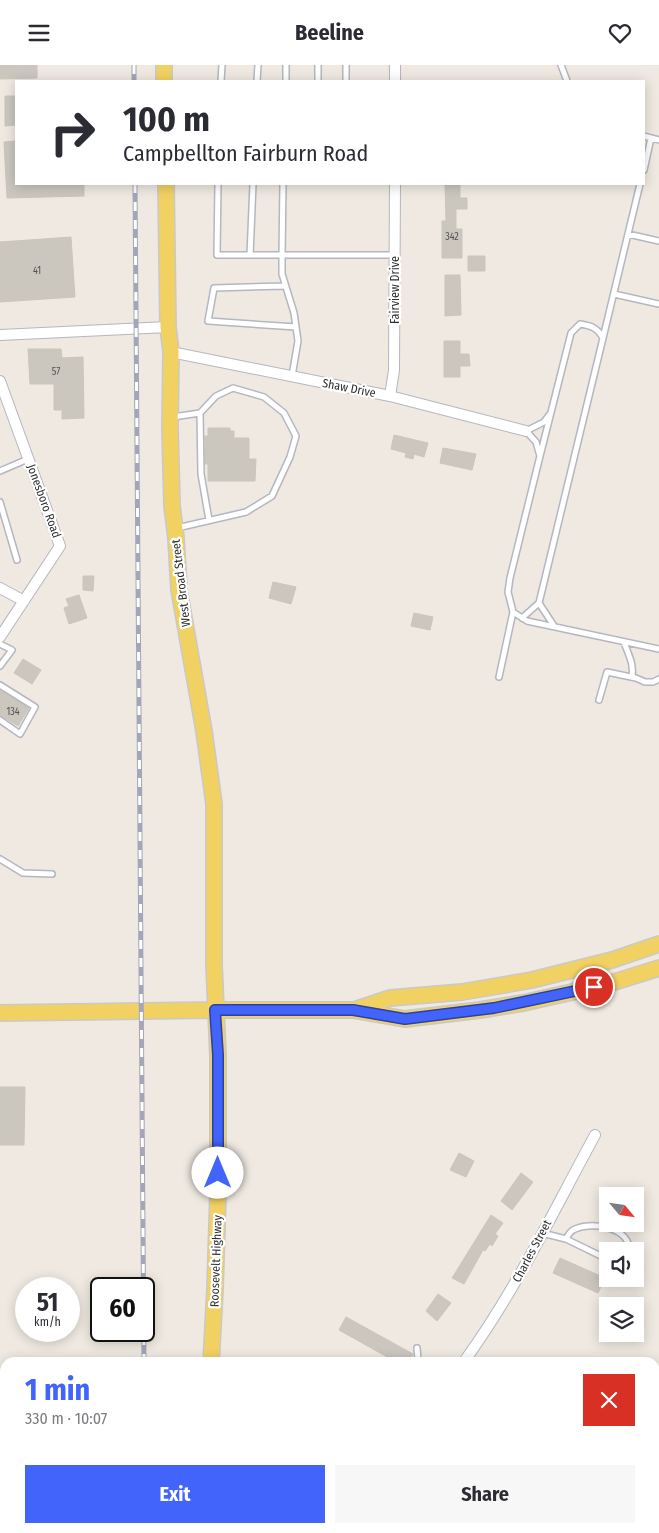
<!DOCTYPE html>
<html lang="en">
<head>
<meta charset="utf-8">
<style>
  :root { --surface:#fff; --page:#f7f7f7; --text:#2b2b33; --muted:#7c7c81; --accent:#4264fb }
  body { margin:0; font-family:"Fira Sans Condensed",sans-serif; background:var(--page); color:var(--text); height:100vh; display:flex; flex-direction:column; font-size:19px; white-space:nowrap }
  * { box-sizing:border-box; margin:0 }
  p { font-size:16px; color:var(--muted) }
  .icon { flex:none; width:28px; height:28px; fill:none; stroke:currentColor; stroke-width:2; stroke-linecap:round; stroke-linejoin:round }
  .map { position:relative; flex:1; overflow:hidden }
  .details { position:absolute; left:0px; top:1292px; width:660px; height:176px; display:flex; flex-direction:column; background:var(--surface); border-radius:15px 15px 0 0; box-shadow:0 2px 12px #0003 }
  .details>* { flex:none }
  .guide { position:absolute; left:15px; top:15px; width:630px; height:105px; border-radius:0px; box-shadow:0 2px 12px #0003; background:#fff; color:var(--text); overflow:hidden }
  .needle { width:32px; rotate:119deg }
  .fabs { position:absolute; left:599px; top:1122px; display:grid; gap:10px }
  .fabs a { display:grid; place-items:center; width:45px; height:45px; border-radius:0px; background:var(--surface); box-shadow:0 2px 12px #0003; font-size:25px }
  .speed { position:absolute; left:15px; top:1212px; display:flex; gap:10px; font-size:25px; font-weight:700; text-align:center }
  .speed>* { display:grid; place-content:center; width:65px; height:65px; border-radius:50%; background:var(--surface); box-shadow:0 2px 12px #0003; line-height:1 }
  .speed small { font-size:12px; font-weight:400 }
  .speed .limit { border:2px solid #111; border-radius:8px; background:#fff; color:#111 }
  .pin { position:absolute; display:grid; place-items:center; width:42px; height:42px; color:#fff; margin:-21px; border:2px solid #fff; border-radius:50%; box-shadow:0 1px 5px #0007 }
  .me { position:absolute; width:55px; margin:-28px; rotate:0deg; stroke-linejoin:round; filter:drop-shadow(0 0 4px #0008) }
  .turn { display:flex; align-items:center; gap:18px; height:105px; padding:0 25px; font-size:22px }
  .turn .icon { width:65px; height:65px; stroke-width:2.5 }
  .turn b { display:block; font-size:35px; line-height:42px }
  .round { display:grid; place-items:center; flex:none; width:52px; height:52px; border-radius:0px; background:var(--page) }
  .headline { display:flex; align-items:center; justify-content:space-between; height:85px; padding:0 25px }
  h1 { font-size:30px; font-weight:700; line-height:38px; color:var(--accent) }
  .action { display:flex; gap:10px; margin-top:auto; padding:10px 25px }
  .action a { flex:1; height:58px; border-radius:0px; background:var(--accent); color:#fff; font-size:20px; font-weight:700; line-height:58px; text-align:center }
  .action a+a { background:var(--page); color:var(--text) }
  header { display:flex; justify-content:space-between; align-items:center; height:65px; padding:0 25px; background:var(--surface); font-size:22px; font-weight:700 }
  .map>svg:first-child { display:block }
</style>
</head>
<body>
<header><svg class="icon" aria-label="menu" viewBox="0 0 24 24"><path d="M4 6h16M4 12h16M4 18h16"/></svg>Beeline<svg class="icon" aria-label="heart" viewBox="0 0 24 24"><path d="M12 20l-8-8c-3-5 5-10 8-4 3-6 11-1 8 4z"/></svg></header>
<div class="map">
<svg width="659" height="1468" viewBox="0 0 659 1468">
  <rect width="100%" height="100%" fill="#efe9e1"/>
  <!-- building -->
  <path fill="#cbc7bf" stroke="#cbc5ba" d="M0 0H37V13L0 14Z
    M5 31H16V60L5 61Z
    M16 76V120L84 119V131L7 133 4 77Z
    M445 119H460V133H467V144H456V164H462V193H442V156H446Z
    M71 172 75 232 0 237V177Z
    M468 191H485V206H468Z
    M445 210H460L461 250 445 251Z
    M444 276H460V289H469L470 301H460V312H444Z
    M28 284H61L62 293 83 292 84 353 62 354V345H54V319H30Z
    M208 363H230V366H234V373H249V394H256L255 416H208V399H205V371H208Z
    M394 370 428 378 424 392 414 389 413 394 405 392 406 388 391 384Z
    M443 383 476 389 472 405 440 398Z
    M83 511H94L93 526 83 525Z
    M273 517 296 522 291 539 269 533Z
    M79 530 87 553 69 559 64 543 69 541 66 534Z
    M414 548 433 552 430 565 411 561Z
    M23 594 41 605 32 619 14 608Z
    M0 625 29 643 18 661 0 650Z
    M0 1022H25L24 1080H0Z
    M459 1088 474 1096 466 1112 450 1105Z
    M521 1108 533 1117 512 1145 501 1136Z
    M491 1150 503 1158 495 1169 498 1171 492 1181 490 1179 485 1186 483 1185 464 1219 452 1213Z
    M560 1193 605 1213 598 1228 553 1208Z
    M438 1229 451 1238 437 1256 426 1246Z
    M346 1252 413 1289 409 1298H387L389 1293 339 1265Z"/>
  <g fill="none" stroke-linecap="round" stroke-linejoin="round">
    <defs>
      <path id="lane" d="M318 0V16
        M561 0 567 16
        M221 16 222 0
        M257 16 258 0
        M286 16V0
        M346 16V0
        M644 71 659 75
        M644 105 651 73
        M218 119 217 190H282L283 119
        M628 169 659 176
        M250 190 253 119
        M285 221 214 223 208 256 296 262
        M614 229 659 239
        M603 273 640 119
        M292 311 298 276 294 248 282 209V190H395
        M200 348 201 409 209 455
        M173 352 200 348 216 331 233 323 264 332 284 348 296 371 290 392 272 431 246 447 177 463
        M0 406 28 394
        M0 437 17 495
        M539 538 554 561
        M513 547 527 556 659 584
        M522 553 539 538 603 273C597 262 591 261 580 259L571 268 540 391
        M624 577C628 589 634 598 632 612
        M0 579 12 585 0 601
        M499 612 513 547 508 527 510 513 540 391 536 377 526 366 544 357 550 349
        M0 620 35 642 20 669 0 655
        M599 635 607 607 636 613 645 617H653L659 614
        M0 794 23 808 52 809
        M542 1168 566 1174 605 1193H608
        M566 1174C568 1170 570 1167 573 1165 589 1156 626 1161 629 1182L626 1186
        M416 1298 418 1294 417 1283"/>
      <path id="street" d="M395 16V0
        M0 270 168 262
        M171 287 390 331 526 366
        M0 316 60 481 0 572
        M390 331 394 305 395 119
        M0 523 24 536
        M463 1298C515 1227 553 1147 595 1070
        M655 1450 659 1444
        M0 1458 5 1463
        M108 1464V1468
        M568 1464 576 1468
        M303 1468 306 1464
        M645 1468 647 1464"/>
      <path id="primary" d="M164 0V16
        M166 119 168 262 171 287 170 363 172 441 176 473 179 525 204 666 214 739V900L218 991V1128L215 1224 211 1298
        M357 944 390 933 462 927 532 915 612 895 659 879
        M0 948 215 945H353L405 954 480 945 523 938 608 919 659 903
        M196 1468V1464"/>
    </defs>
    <!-- lane casing -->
    <use href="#lane" stroke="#b4b7c1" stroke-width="8"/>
    <!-- street casing -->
    <use href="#street" stroke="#b4b7c1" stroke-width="12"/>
    <!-- primary casing -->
    <use href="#primary" stroke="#c9c9c9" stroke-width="18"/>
    <!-- lane -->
    <use href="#lane" stroke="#fff" stroke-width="5"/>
    <!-- street -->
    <use href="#street" stroke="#fff" stroke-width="10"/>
    <!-- primary -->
    <use href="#primary" stroke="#f2d163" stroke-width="15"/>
    <defs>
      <path id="rail" d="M134 0V16
        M135 119 144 1298
        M146 1464V1468"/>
    </defs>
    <!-- rail casing -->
    <use href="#rail" stroke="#a3a6b8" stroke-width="5"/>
    <!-- rail -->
    <use href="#rail" stroke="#fff" stroke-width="3" stroke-dasharray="9" stroke-linecap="butt"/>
  </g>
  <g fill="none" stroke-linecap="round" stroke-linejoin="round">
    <defs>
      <path id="route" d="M218 1108V990L215 945H353L405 954 494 943 594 922"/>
    </defs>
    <!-- route casing -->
    <use href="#route" stroke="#2b41a3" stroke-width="12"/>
    <!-- route -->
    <use href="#route" stroke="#4264fb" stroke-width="9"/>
  </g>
  <g text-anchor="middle" stroke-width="4.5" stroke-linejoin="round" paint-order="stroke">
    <!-- number labels -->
    <g font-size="10" fill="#555452">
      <text x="452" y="175">342</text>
      <text x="37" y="209">41</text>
      <text x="56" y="310">57</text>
      <text x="13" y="650">134</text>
    </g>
    <!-- street labels -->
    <g font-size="12" fill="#2e2e2e" stroke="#fff">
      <text transform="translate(395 225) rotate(-90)" y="4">Fairview Drive</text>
      <text transform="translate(349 323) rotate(11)" y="4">Shaw Drive</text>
      <text transform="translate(44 436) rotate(70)" y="4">Jonesboro Road</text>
      <text transform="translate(181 518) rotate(-97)" y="4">West Broad Street</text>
      <text transform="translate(532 1186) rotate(-62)" y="4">Charles Street</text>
      <text transform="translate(216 1196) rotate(-88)" y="4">Roosevelt Highway</text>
    </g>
  </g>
</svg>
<div class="fabs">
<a><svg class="needle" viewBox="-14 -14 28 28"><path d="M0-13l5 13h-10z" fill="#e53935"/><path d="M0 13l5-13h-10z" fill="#7c7c81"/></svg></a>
<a><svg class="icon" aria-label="sound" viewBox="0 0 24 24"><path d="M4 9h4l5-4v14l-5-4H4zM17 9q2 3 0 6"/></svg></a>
<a><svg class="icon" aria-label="layers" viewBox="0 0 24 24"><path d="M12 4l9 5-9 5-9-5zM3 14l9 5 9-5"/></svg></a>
</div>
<div class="speed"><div>51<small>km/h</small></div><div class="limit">60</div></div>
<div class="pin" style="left:594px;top:922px;background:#d93025"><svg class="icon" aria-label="arrive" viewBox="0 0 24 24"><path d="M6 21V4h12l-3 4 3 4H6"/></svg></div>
<svg class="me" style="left:218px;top:1108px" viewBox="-20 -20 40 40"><circle r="19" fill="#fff"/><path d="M0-13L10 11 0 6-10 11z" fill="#4264fb"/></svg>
<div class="guide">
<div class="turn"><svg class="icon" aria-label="right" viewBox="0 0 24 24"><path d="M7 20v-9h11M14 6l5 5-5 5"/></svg><div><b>100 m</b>Campbellton Fairburn Road</div></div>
</div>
<section class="details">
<div class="headline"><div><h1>1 min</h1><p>330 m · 10:07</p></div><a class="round" style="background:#d93025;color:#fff"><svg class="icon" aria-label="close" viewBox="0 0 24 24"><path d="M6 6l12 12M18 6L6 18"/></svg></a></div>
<div class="action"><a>Exit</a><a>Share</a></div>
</section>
</div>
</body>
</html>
